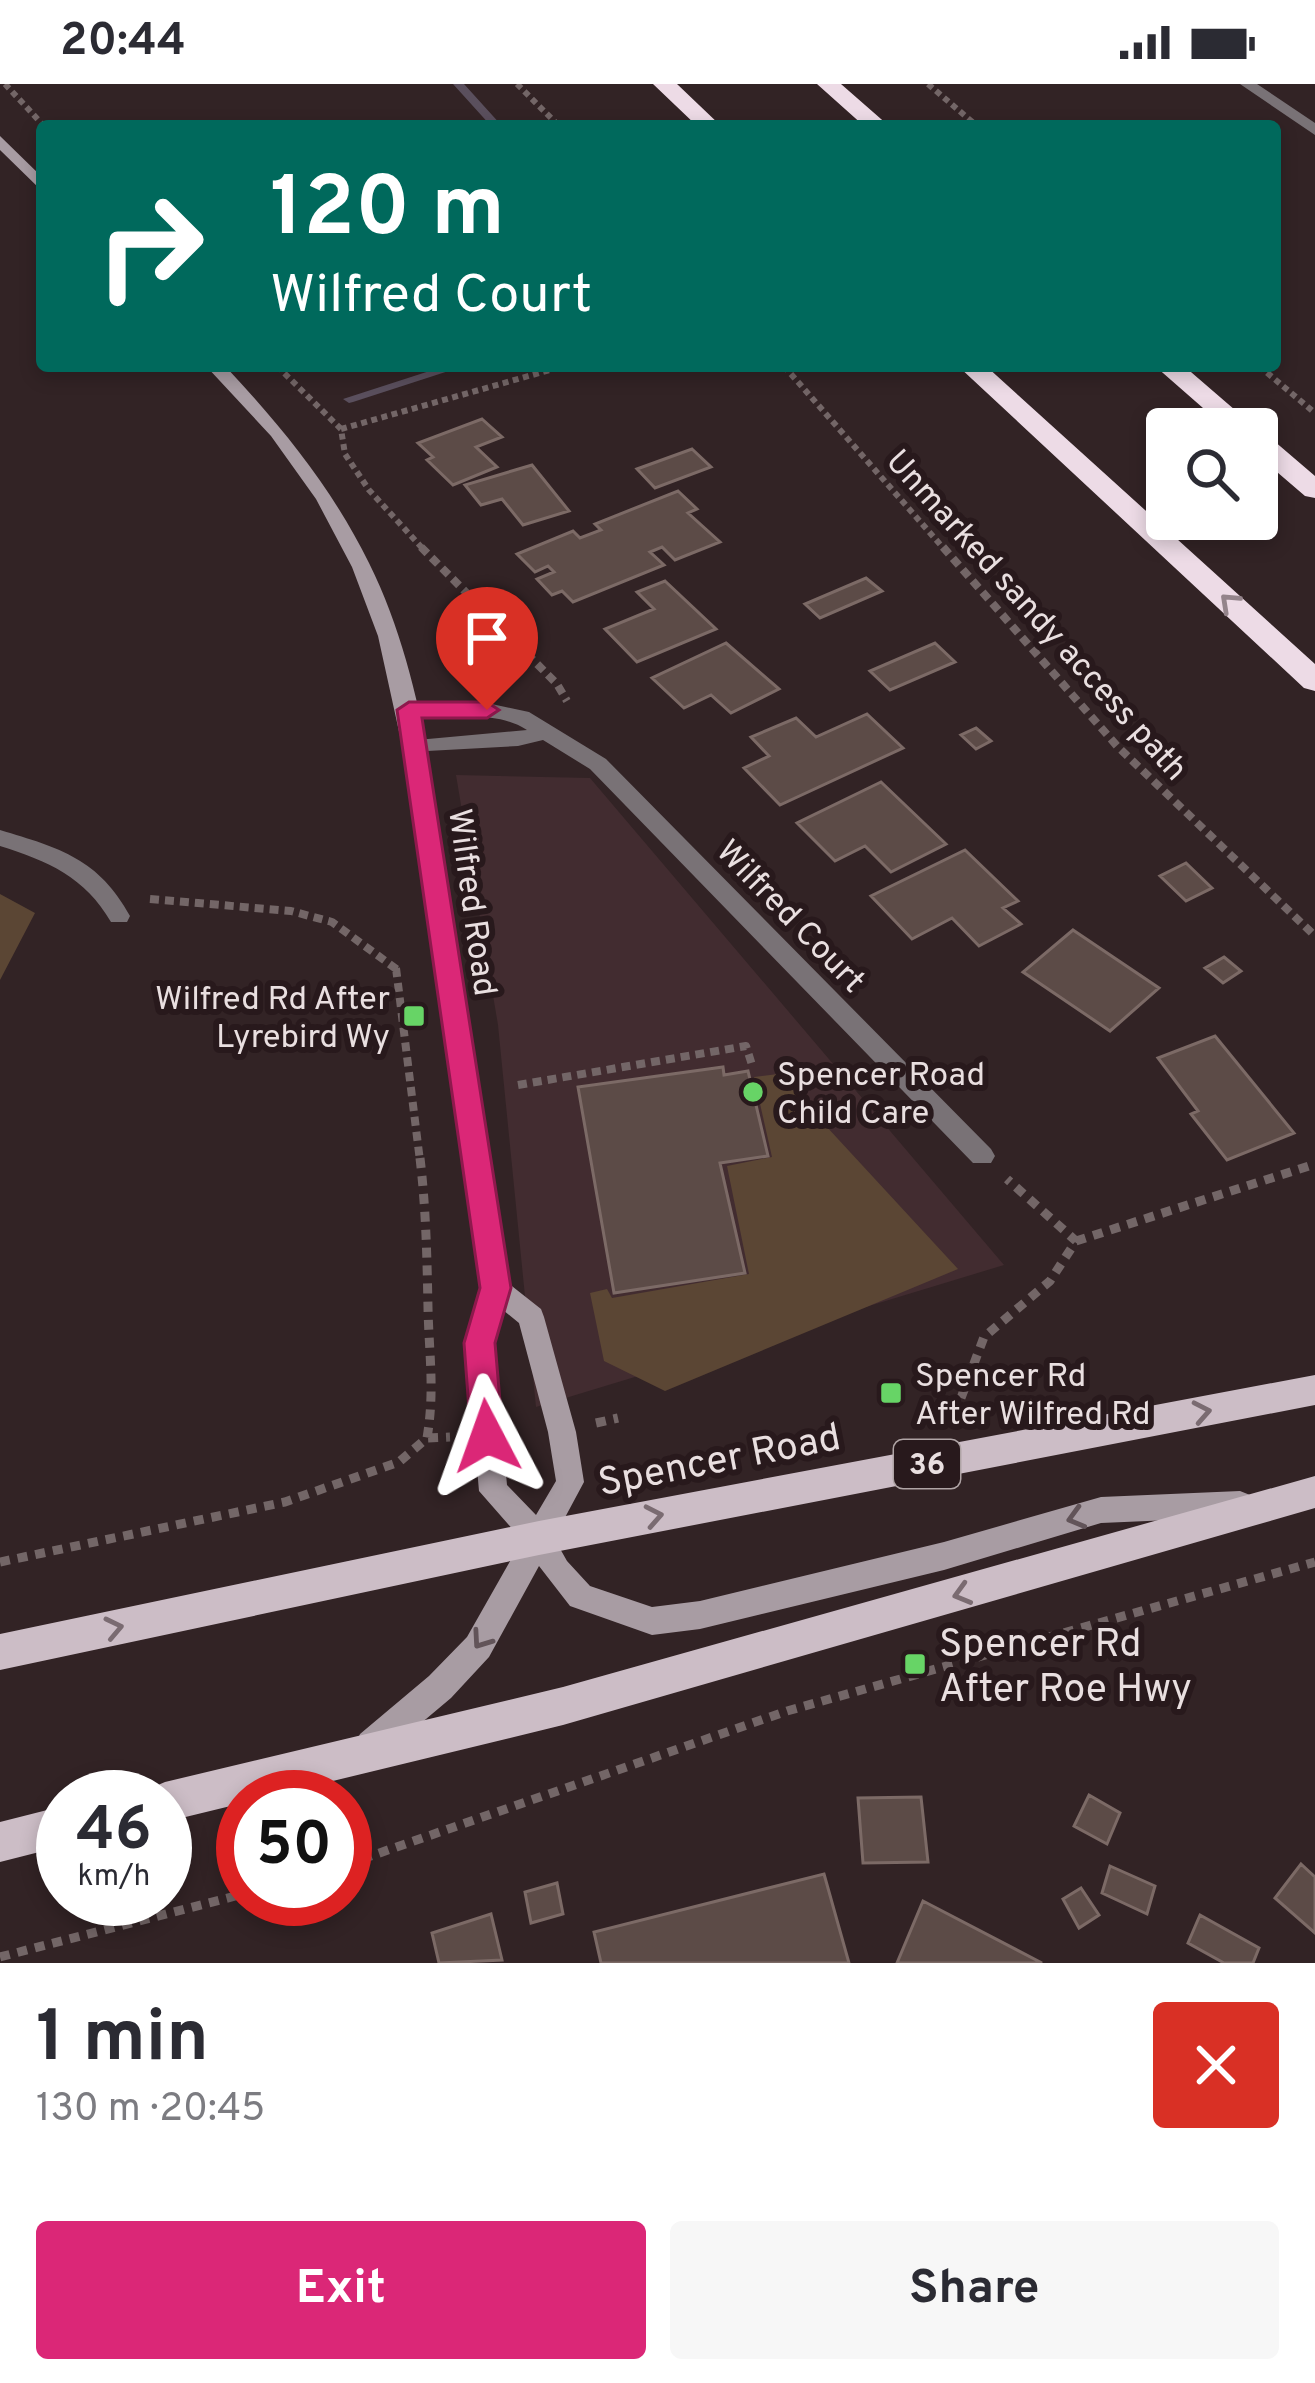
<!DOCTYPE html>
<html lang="en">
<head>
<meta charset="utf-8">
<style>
  :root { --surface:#fff; --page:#f7f7f7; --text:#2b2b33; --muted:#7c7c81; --accent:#db2777 }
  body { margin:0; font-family:Overpass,sans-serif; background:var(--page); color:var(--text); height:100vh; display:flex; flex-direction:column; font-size:45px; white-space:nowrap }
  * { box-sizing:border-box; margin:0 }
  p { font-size:39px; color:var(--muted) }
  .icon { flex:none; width:66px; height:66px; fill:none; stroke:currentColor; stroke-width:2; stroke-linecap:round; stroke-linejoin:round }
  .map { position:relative; height:1879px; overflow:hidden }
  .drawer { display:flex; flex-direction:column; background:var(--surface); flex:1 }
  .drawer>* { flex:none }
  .hud { position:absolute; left:36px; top:36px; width:1245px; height:252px; border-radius:12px; box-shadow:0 6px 18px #0003; background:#00695c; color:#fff; overflow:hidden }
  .controls { position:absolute; left:1146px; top:324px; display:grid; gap:24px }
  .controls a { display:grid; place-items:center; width:132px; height:132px; border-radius:12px; background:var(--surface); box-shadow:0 6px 18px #0003; font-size:60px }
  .speed { position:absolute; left:36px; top:1686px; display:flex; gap:24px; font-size:60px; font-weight:700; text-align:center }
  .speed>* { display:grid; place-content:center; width:156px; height:156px; border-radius:50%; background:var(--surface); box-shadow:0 6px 18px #0003; line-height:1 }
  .speed small { font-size:30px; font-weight:400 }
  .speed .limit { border:18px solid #d22; background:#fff; color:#111 }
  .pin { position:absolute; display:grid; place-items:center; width:102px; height:102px; color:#fff; margin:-123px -51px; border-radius:50% 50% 50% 0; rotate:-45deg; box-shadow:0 0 12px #0007 }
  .pin .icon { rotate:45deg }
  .me { position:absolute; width:132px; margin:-66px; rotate:356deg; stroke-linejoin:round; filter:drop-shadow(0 0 9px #0008) }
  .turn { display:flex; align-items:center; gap:42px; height:252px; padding:0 36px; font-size:54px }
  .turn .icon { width:156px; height:156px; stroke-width:2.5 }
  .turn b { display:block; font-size:84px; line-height:102px }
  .round { display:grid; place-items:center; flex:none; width:126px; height:126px; border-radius:12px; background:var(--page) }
  .overview { display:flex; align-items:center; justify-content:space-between; height:204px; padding:0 36px }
  h1 { font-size:72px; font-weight:700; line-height:90px }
  .primary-button { display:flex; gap:24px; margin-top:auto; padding:24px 36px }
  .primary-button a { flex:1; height:138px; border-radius:12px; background:var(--accent); color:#fff; font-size:48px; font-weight:700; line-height:138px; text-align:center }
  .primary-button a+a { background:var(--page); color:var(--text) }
  .status { display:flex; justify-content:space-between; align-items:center; height:84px; padding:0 60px; background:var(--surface); direction:ltr }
  .status svg { height:33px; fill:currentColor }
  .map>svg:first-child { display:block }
</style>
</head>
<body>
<div class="status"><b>20:44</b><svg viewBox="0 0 49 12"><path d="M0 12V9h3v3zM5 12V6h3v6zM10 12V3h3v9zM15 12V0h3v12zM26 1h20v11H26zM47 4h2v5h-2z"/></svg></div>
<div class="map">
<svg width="1315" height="1879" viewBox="0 0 1315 1879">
  <rect width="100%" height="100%" fill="#322325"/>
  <!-- built -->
  <path fill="#422c30" d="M456 691 590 694 1004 1181 536 1323 498 941Z"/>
  <!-- green -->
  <path fill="#5b4634" d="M0 810 35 829 0 896Z
    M778 990 958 1185 665 1307 604 1277 590 1209 607 1205 612 1214 749 1190 727 1082 772 1073 754 993Z"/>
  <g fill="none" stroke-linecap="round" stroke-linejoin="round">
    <!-- stream -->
    <path fill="#5a4f5d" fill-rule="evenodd" d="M453 0H464L502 42H491Z
      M445 282H464L353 318 349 319 343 315Z"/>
  </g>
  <!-- building -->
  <path fill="#5c4b47" stroke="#7c6a66" stroke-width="3" d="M482 335 502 353 476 363 497 383 453 401 427 376 433 373 418 359Z
    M692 365 711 383 655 404 637 385Z
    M532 381 569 427 523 441 502 415 481 421 465 401Z
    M678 407 697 425 688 429 720 458 675 476 662 463 650 468 664 481 573 518 562 507 552 511 537 495 554 488 548 482 535 488 517 470 573 447 580 454 601 446 595 440Z
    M866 494 882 507 820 534 805 520Z
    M665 497 716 545 637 578 605 545 654 525 637 508Z
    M726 559 779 605 731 629 711 611 684 624 652 594Z
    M935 559 955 578 890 606 870 587Z
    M867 630 903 664 780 721 744 684 769 672 751 653 796 634 816 653Z
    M976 644 991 657 976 665 961 651Z
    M881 698 946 760 891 788 865 762 835 777 797 739Z
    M965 766 1018 817 1003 824 1021 840 979 862 952 834 912 855 871 812Z
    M1186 779 1212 804 1186 817 1160 792Z
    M1073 846 1159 904 1110 947 1023 888Z
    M1224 873 1241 887 1223 899 1205 884Z
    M1215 952 1294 1049 1227 1076 1191 1030 1198 1027 1158 974Z
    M723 983 724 991 748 987 768 1072 720 1079 745 1189 614 1209 578 1003Z
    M1089 1711 1120 1729 1107 1760 1074 1742Z
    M921 1713 928 1778 863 1779 858 1714Z
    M1301 1780 1315 1793V1849L1275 1814Z
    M1110 1782 1155 1802 1147 1830 1102 1809Z
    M824 1790 849 1879H601L594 1848Z
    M557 1799 563 1830 531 1839 525 1808Z
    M1081 1804 1099 1831 1079 1844 1063 1815Z
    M923 1817 1042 1879H897Z
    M491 1830 502 1876 439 1879 432 1849Z
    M1200 1831 1259 1864 1253 1879H1224L1188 1859Z"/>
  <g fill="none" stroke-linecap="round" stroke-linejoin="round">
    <!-- path-far2 -->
    <path stroke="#736667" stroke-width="6" stroke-dasharray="6 4.5" stroke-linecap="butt" d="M5 0 44 42
      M517 0 559 42
      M928 0 977 42
      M277 282 341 345 345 370 369 406 424 466
      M784 282 945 466
      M1259 282 1315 329
      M341 345 564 282"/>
    <!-- path-far1 -->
    <path stroke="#736667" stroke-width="8" stroke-dasharray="9 6" stroke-linecap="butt" d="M421 463 557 600 567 617
      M943 463 1117 662 1315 852
      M150 815 291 827 332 838 399 887
      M396 884 420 1077
      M518 1001 746 962 753 984"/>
    <!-- path -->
    <path stroke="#736667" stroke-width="9" stroke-dasharray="10 8" stroke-linecap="butt" d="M420 1074C426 1125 427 1173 428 1224 429 1271 435 1306 427 1354
      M1076 1157 1315 1080
      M961 1314 984 1253 1050 1197 1076 1157 1007 1095
      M596 1339 618 1334
      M0 1478 285 1418 399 1378 427 1354 450 1353
      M345 1781 787 1627 1315 1478
      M0 1873 243 1810"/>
    <!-- minor -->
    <path fill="#797276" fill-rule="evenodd" d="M1240 0H1257L1315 39V51Z
      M409 619H487L529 628 606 675 991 1065 995 1072 991 1079H973L590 685 543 656 518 662 409 668 406 663 409 658 417 656 527 646C489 622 443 640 402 631L399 626Z
      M0 746C60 764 99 775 130 832L127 838H111C85 793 48 777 0 762Z"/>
    <!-- secondary -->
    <path fill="#a89ca3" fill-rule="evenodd" d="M0 52 42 93V107L0 66Z
      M206 282H225C282 343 332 404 369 479 426 594 437 732 455 858 471 972 490 1086 508 1199L541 1225 544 1233 576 1348 584 1398 554 1454 567 1477 590 1502 652 1523 700 1517 944 1458 1101 1413 1240 1407 1250 1411 1254 1420 1250 1429 1240 1433 1101 1439 944 1486 700 1545 652 1551 570 1522 539 1482 489 1573 451 1614 382 1672 371 1677 360 1672 355 1661 360 1650 429 1592 467 1553 522 1456 479 1407 466 1259 483 1205 411 702 378 552 352 483 316 415 271 352ZM503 1226 519 1239 548 1348 556 1397 536 1431 507 1401 494 1259Z"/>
    <!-- primary -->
    <path fill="#ccbdc6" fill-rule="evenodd" d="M1315 1291V1321L539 1471 0 1586V1550L539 1437Z
      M1315 1392V1424L563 1641 267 1713H243V1719L165 1738V1713H147L151 1704 165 1698 563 1603Z
      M63 1722V1762L0 1778V1738Z"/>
    <!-- motorway -->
    <path fill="#eddbe6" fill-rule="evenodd" d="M653 0H677L721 42H697Z
      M817 0H841L889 42H864Z
      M958 282H986L1315 580V607L1304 604Z
      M1155 282H1184L1257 345H1227Z
      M1257 349 1267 351 1315 392V414L1305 412 1257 371Z"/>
  </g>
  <!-- one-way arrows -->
  <defs><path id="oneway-chevron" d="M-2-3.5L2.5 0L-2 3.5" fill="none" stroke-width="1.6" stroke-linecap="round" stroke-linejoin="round" transform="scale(3)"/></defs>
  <use stroke="#94848b" href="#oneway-chevron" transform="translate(1229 518) rotate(-137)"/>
  <g stroke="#7a6b71">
    <use href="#oneway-chevron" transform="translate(1202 1328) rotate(-11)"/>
    <use href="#oneway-chevron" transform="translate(654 1432) rotate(-11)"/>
    <use href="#oneway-chevron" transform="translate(962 1510) rotate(164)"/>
    <use href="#oneway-chevron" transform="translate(114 1544) rotate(-12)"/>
  </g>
  <g stroke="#625459">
    <use href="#oneway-chevron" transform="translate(1076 1434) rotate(164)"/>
    <use href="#oneway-chevron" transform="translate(481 1556) rotate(125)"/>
  </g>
  <!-- route -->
  <path fill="#db2777" stroke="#8e194d" stroke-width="3" d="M409 618H487L499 626 487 634H422L511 1204 495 1259 503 1352 498 1362 487 1366 475 1362 471 1352 464 1259 480 1204 397 626Z"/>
  <!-- markers -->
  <g fill="#67d466" stroke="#28191c" stroke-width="4.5">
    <rect x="402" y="920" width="24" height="24" rx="6"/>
    <circle cx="753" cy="1008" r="12"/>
    <rect x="879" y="1297" width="24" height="24" rx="6"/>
    <rect x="903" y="1568" width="24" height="24" rx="6"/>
  </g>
  <g text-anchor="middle" stroke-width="12" stroke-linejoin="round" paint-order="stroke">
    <!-- shield labels -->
    <rect fill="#28191c" stroke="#afa4a5" stroke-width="3" x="894" y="1356" width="66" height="48" rx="9"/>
    <g font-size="30" font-weight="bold" fill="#e9dfe0">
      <text x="927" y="1390">36</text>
    </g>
    <!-- street labels -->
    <g font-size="33" fill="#e9dfe0" stroke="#28191c">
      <text transform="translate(1038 530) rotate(48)" y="12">Unmarked sandy access path</text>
      <text transform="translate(474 818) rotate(82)" y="12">Wilfred Road</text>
      <text transform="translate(792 831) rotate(46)" y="12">Wilfred Court</text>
    </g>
    <!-- poi labels -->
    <g font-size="33" fill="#e9dfe0" stroke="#28191c" text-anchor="start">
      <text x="390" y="925" text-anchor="end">Wilfred Rd After<tspan x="390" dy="38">Lyrebird Wy</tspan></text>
      <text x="777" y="1001">Spencer Road<tspan x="777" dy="38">Child Care</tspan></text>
      <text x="915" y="1302">Spencer Rd<tspan x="915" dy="38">After Wilfred Rd</tspan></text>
    </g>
    <!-- near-street labels -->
    <g font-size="39" fill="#e9dfe0" stroke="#28191c">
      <text transform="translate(719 1374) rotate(-11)" y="14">Spencer Road</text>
    </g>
    <!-- near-poi labels -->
    <g font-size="39" fill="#e9dfe0" stroke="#28191c" text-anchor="start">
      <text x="939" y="1572">Spencer Rd<tspan x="939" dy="45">After Roe Hwy</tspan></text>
    </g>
  </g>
</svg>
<div class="controls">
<a><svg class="icon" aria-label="search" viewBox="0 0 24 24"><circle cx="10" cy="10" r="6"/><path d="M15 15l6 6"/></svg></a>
</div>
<div class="speed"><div>46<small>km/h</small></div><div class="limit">50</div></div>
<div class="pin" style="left:487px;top:626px;background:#d93025"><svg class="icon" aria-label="arrive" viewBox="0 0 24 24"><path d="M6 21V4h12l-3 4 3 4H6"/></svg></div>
<svg class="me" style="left:487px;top:1352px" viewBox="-20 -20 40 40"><path d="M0-17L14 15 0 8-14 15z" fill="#db2777" stroke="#fff" stroke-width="4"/></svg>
<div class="hud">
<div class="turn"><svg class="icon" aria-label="right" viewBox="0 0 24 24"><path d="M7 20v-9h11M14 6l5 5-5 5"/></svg><div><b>120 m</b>Wilfred Court</div></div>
</div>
</div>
<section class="drawer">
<div class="overview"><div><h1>1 min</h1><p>130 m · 20:45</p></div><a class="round" style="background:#d93025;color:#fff"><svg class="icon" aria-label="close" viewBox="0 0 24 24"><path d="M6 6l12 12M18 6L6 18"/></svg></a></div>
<div class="primary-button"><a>Exit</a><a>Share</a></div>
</section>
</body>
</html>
